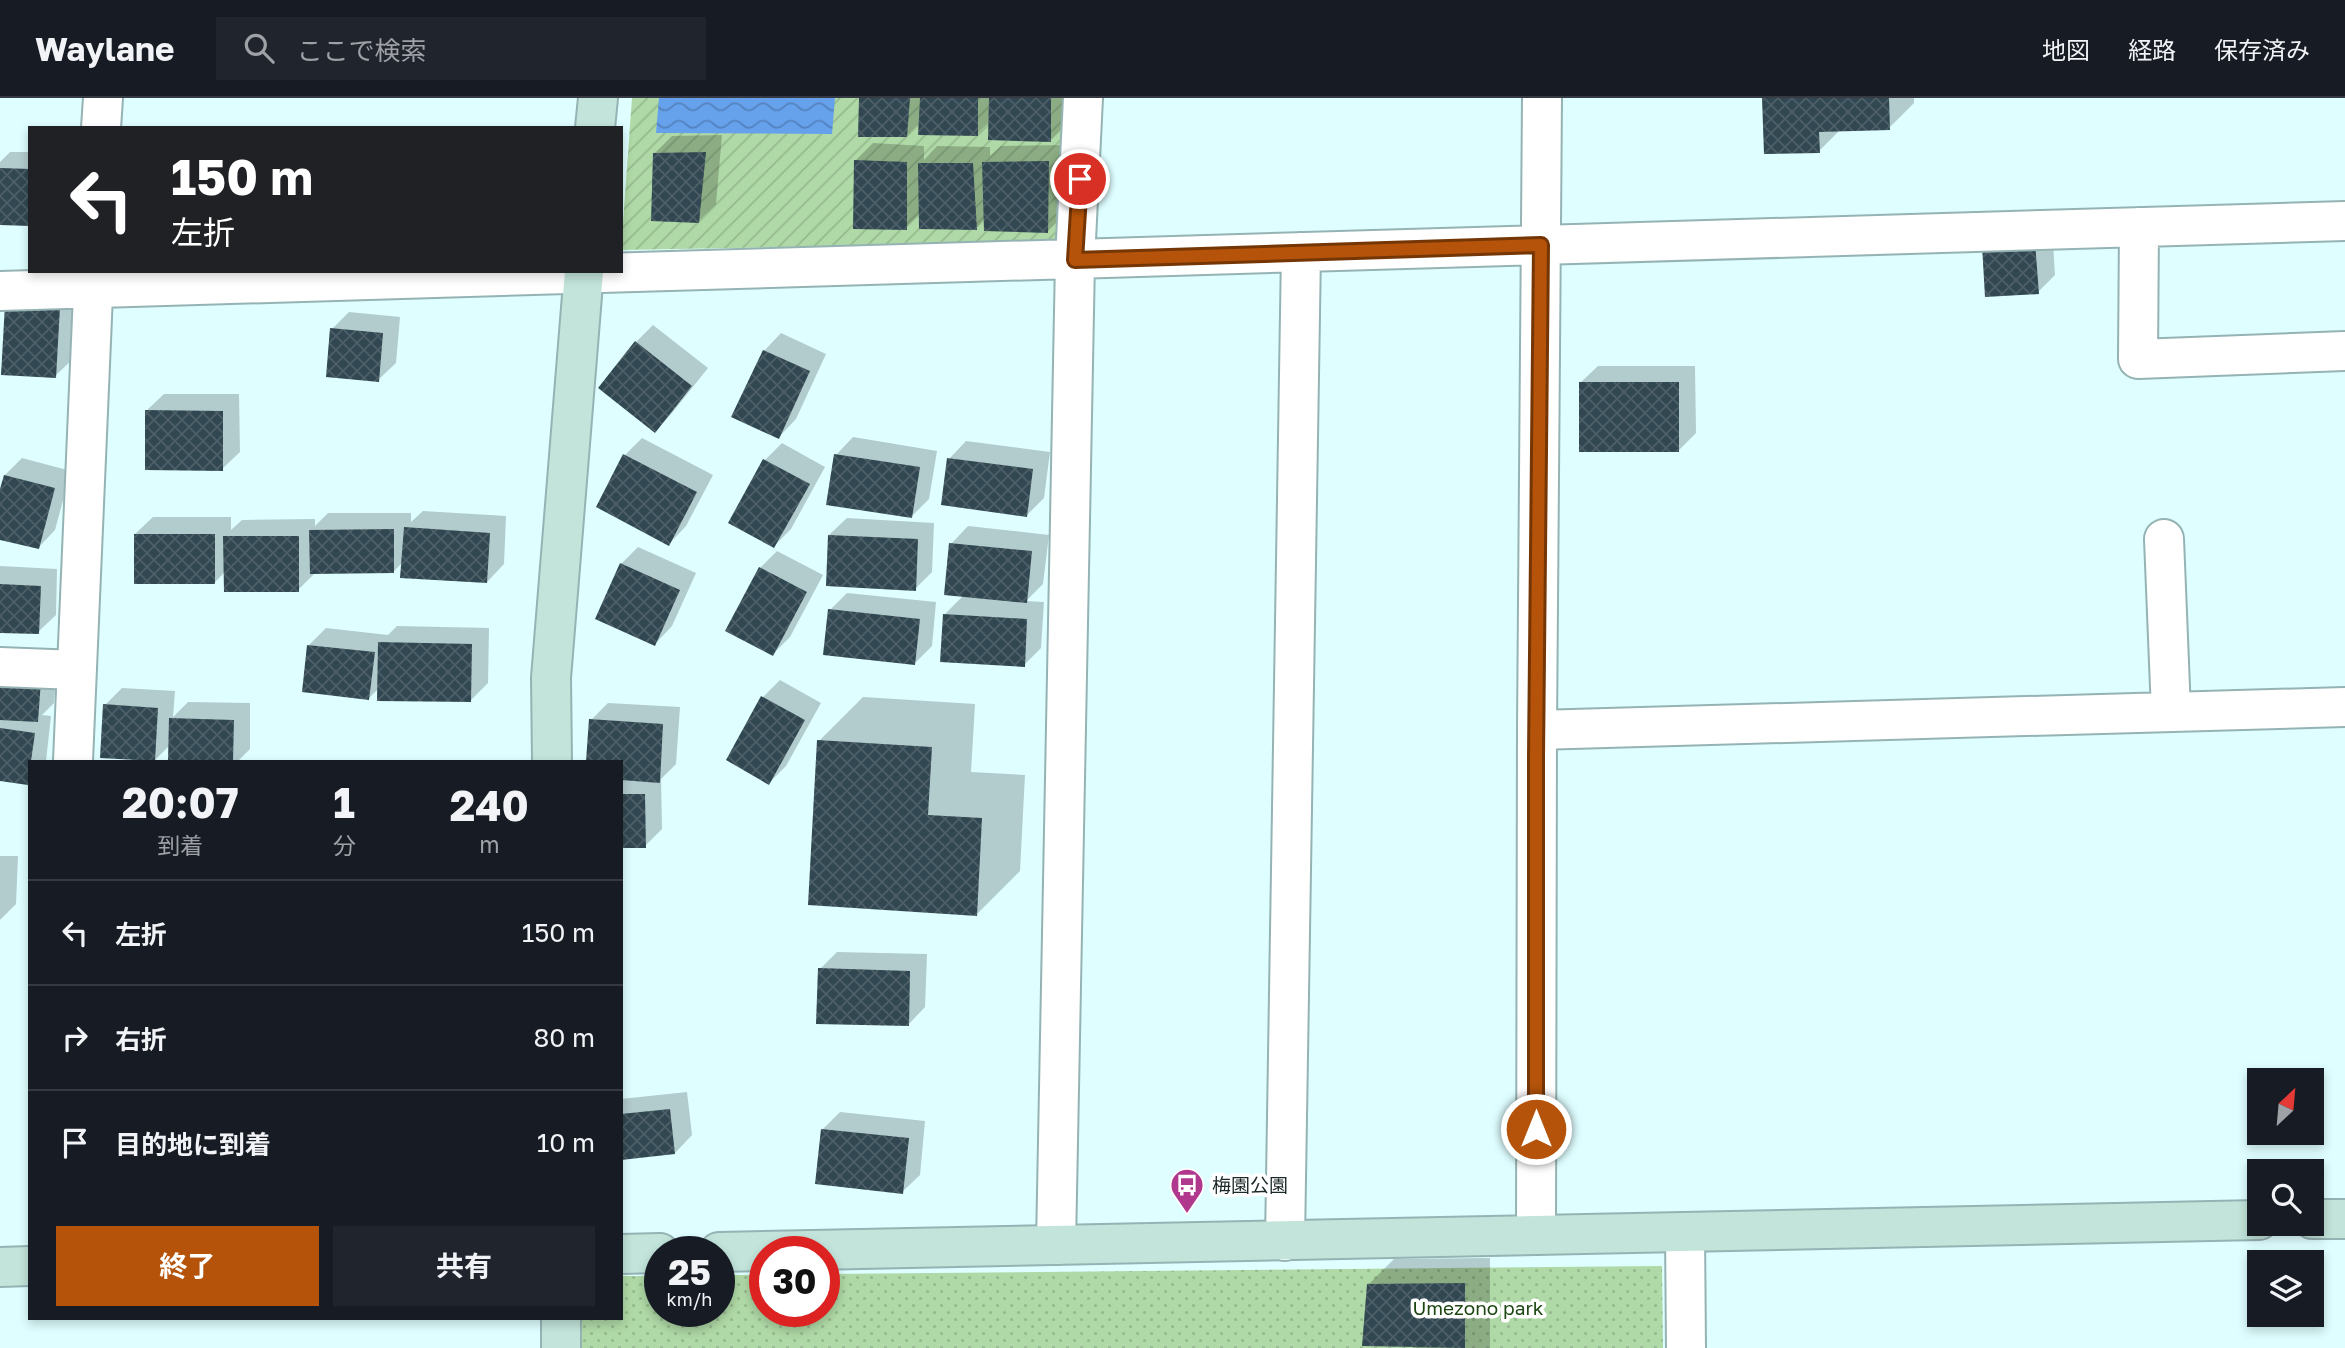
<!DOCTYPE html>
<html lang="ja">
<head>
<meta charset="utf-8">
<style>
  :root { --surface:#171b24; --page:#20242c; --text:#f1f3f6; --muted:#9ea1a6; --line:#363941; --accent:#b45309 }
  body { margin:0; font-family:"Golos Text","Noto Sans JP",sans-serif; background:var(--page); color:var(--text); height:100vh; display:flex; flex-direction:column; font-size:26px; white-space:nowrap }
  * { box-sizing:border-box; margin:0 }
  p { font-size:23px; color:var(--muted) }
  .icon { flex:none; width:38px; height:38px; fill:none; stroke:currentColor; stroke-width:2; stroke-linecap:round; stroke-linejoin:round }
  .map { position:relative; flex:1; overflow:hidden }
  .side { position:absolute; left:28px; top:662px; width:595px; height:560px; display:flex; flex-direction:column; background:var(--surface); border-radius:0px; box-shadow:0 4px 10px #0003 }
  .side>* { flex:none }
  .guide { position:absolute; left:28px; top:28px; width:595px; height:147px; border-radius:0px; box-shadow:0 4px 10px #0003; background:#202124; color:#fff; overflow:hidden }
  .needle { width:46px; rotate:26deg }
  .tools { position:absolute; left:2247px; top:970px; display:grid; gap:14px }
  .tools a { display:grid; place-items:center; width:77px; height:77px; border-radius:0px; background:var(--surface); box-shadow:0 4px 10px #0003; font-size:35px }
  .speed { position:absolute; left:644px; top:1138px; display:flex; gap:14px; font-size:35px; font-weight:700; text-align:center }
  .speed>* { display:grid; place-content:center; width:91px; height:91px; border-radius:50%; background:var(--surface); box-shadow:0 4px 10px #0003; line-height:1 }
  .speed small { font-size:18px; font-weight:400 }
  .speed .limit { border:10px solid #d22; background:#fff; color:#111 }
  .pin { position:absolute; display:grid; place-items:center; width:60px; height:60px; color:#fff; margin:-30px; border:4px solid #fff; border-radius:50%; box-shadow:0 2px 7px #0007 }
  .me { position:absolute; width:77px; margin:-38px; rotate:0deg; stroke-linejoin:round; filter:drop-shadow(0 0 5px #0008) }
  .turn { display:flex; align-items:center; gap:24px; height:147px; padding:0 28px; font-size:32px }
  .turn .icon { width:91px; height:91px; stroke-width:2.5 }
  .turn b { display:block; font-size:49px; line-height:60px }
  .eta { display:flex; justify-content:space-evenly; align-items:center; height:119px; text-align:center }
  .eta b { font-size:42px; font-weight:700; line-height:49px }
  .cta { display:flex; gap:14px; margin-top:auto; padding:14px 28px }
  .cta a { flex:1; height:80px; border-radius:0px; background:var(--accent); color:#fff; font-size:28px; font-weight:700; line-height:80px; text-align:center }
  .cta a+a { background:var(--page); color:var(--text) }
  ul { padding:0; list-style:none }
  li { display:flex; align-items:center; gap:21px; height:105px; padding:0 28px; border-top:2px solid var(--line) }
  li div { flex:1 }
  li b { display:block; font-size:26px }
  li em { font-style:normal }
  header { display:flex; align-items:center; gap:42px; box-sizing:border-box; height:98px; padding:0 35px; background:var(--surface); border-bottom:2px solid var(--line) }
  header strong { font-size:33px }
  nav { display:flex; gap:38px; margin-inline-start:auto; font-size:24px }
  .search { width:490px; height:63px; background:var(--page); display:flex; align-items:center; gap:18px; box-sizing:border-box; padding:0 24px; border-radius:0px; color:var(--muted); font-size:26px }
  .map>svg:first-child { display:block }
</style>
</head>
<body>
<header>
<strong>Waylane</strong>
<div class="search"><svg class="icon" aria-label="search" viewBox="0 0 24 24"><circle cx="10" cy="10" r="6"/><path d="M15 15l6 6"/></svg>ここで検索</div>
<nav><a>地図</a><a>経路</a><a>保存済み</a></nav>
</header>
<div class="map">
<svg width="2345" height="1250" viewBox="0 0 2345 1250">
  <defs>
    <pattern id="park-dots" width="8" height="8" patternUnits="userSpaceOnUse" patternTransform="scale(1.75)"><rect width="8" height="8" fill="#afd9a6"/><path d="M2 2h.1M6 6h.1" fill="none" stroke="#96ba8f" stroke-width="1.8" stroke-linecap="round"/></pattern>
    <pattern id="garden-furrows" width="10" height="10" patternUnits="userSpaceOnUse" patternTransform="scale(1.75)"><rect width="10" height="10" fill="#afd9a6"/><path d="M-1 1l2-2M0 10L10 0M9 11l2-2" fill="none" stroke="#96ba8f"/></pattern>
    <pattern id="water-waves" width="16" height="10" patternUnits="userSpaceOnUse" patternTransform="scale(1.75)"><rect width="16" height="10" fill="#66a1ec"/><path d="M0 5q4-4 8 0t8 0" fill="none" stroke="#5383bf"/></pattern>
    <pattern id="building-cross-hatch" width="8" height="8" patternUnits="userSpaceOnUse" patternTransform="scale(1.75)"><rect width="8" height="8" fill="#314751"/><path d="M0 0l8 8M0 8l8-8" fill="none" stroke="#4d5f67"/></pattern>
  </defs>
  <rect width="100%" height="100%" fill="#dffeff"/>
  <!-- park -->
  <path fill="url(#park-dots)" d="M1662 1168 1663 1250H580V1220H621V1178H660V1213H719V1177H765V1213H824V1176Z"/>
  <!-- garden -->
  <path fill="url(#garden-furrows)" d="M632 0H1064L1057 144 621 152Z"/>
  <!-- water -->
  <path fill="url(#water-waves)" d="M659 0H835L832 36 656 35Z"/>
  <!-- shadow -->
  <path fill="#0003" d="M861 0H1068V25L1051 42 990 23 977 36 921 23 906 38Z
    M1763 0H1914V5L1889 30 1840 32 1819 53Z
    M722 37 716 106 698 123 654 56 672 38Z
    M873 45 924 48V62L937 48 990 49V58L1001 48 1065 47V116L1047 134 985 121 976 131 920 116 906 130 856 62Z
    M10 54H30V126L0 125V64Z
    M2052 128 2055 177 2038 194 1987 197Z
    M24 189 77 193 73 261 55 278Z
    M349 214 400 219 396 265 378 282 332 231Z
    M653 227 708 270 672 315 655 333 600 290 636 244Z
    M781 235 826 256 796 321 779 339 764 253Z
    M1598 268H1695L1696 335 1679 352 1580 285Z
    M164 296H239L240 354 222 371 146 313Z
    M853 339 937 353 929 401 912 418 836 357Z
    M642 340 713 377 686 428 669 446 625 357Z
    M966 343 1050 354 1044 400 1027 417 949 361Z
    M782 345 825 369 791 431 774 448 730 424 765 362Z
    M22 360 71 373 55 432 38 450 0 440V398L5 377Z
    M423 413 506 418 504 466 487 484 403 464 394 473 316 474 298 492 225 474 214 485 135 436 153 419H231V432L242 422 315 421V428L328 415H411V424Z
    M847 420 934 425 932 474 915 491 829 437Z
    M968 428 1049 437 1043 486 1026 503 1044 504 1041 550 1024 567 945 516 964 497 951 446Z
    M638 449 696 475 672 528 655 546 621 466Z
    M777 453 823 477 790 539 773 556 760 470Z
    M0 468 57 471 56 517 38 534 0 533Z
    M847 495 936 504 932 548 915 565 830 512Z
    M397 528 489 530 488 585 471 602 379 590 369 600 309 547 326 530 388 537Z
    M0 562 57 566 54 605 42 617 51 618 46 663H30V683L28 685 0 681Z
    M780 582 821 605 786 668 769 685 763 599Z
    M122 590 175 593 173 619 188 604 250 605V651L238 663H170L171 646 155 662 105 607Z
    M863 599 975 606 971 674 1025 677 1020 773 976 817 819 643Z
    M608 605 680 609 676 666 661 681 662 731 645 748H621V663H588L591 622Z
    M0 758H18L16 806 0 822Z
    M837 854 927 856 925 909 908 927 820 871Z
    M687 994 692 1037 675 1055 621 1060V1001Z
    M840 1014 925 1023 920 1077 902 1094 822 1032Z
    M1490 1160V1250H1413L1368 1187 1394 1161Z"/>
  <!-- building -->
  <path fill="url(#building-cross-hatch)" d="M859 0H910L907 39H858Z
    M920 0H978V38L918 37Z
    M989 0H1051V44L988 42Z
    M1762 0H1889L1890 32 1819 34 1820 55 1764 56Z
    M706 54 699 125 651 123 653 55Z
    M854 62 907 64V132L853 131Z
    M1049 63 1048 135 984 133 982 64Z
    M918 65H973L977 132 919 131Z
    M0 70 30 71V128L0 127Z
    M2035 144 2039 196 1985 199 1982 147Z
    M5 206 60 209 56 280 1 277Z
    M330 230 383 235 379 284 326 279Z
    M635 243 692 288 655 335 598 290Z
    M763 252 810 273 779 341 731 319Z
    M1579 284H1679V354H1579Z
    M145 312 223 313V373L145 372Z
    M623 356 697 394 669 448 596 409Z
    M834 356 920 369 912 420 826 407Z
    M947 360 1033 371 1027 419 941 407Z
    M763 361 810 386 774 450 728 425Z
    M4 377 55 390 39 451 0 442V391Z
    M404 429 490 435 487 485 400 480Z
    M394 431V475L310 476 309 432Z
    M134 436H215V486H134Z
    M828 437 918 441 916 493 826 488Z
    M223 438H299V494H224Z
    M949 445 1032 453 1027 505 944 497Z
    M620 465 680 492 655 548 595 521Z
    M759 469 807 494 773 558 725 533Z
    M0 486 41 488 39 536 0 535Z
    M828 511 920 521 915 567 823 557Z
    M943 516 1027 521 1025 569 940 564Z
    M378 544 472 546 471 604 377 603Z
    M307 547 375 554 369 602 302 594Z
    M0 580 41 582 38 624 0 622Z
    M761 598 805 622 769 687 726 662Z
    M103 606 158 610 155 663 100 660Z
    M169 620 234 622 233 663H168Z
    M589 621 663 626 660 685 621 682V663H586Z
    M0 630 35 635 31 663H30L28 687 0 683Z
    M817 642 932 649 928 717 982 720 977 818 808 807Z
    M621 696H645L646 750H621Z
    M818 870 910 873 909 928 816 926Z
    M670 1011 675 1056 621 1062V1016Z
    M821 1031 909 1040 903 1096 815 1086Z
    M1465 1185V1250L1362 1248 1367 1186Z"/>
  <g fill="none" stroke-linecap="round" stroke-linejoin="round">
    <defs>
      <path id="street" d="M101 30 103 0
        M2139 129 2138 261 2345 253
        M0 193 2345 123
        M2164 441 2171 614
        M0 569 77 572
        M1537 632 2345 609
        M73 663 94 173
        M1685 1134 1686 1250
        M1536 1137 1537 632 1542 0
        M1285 1143 1301 154
        M1056 1147 1075 162 1083 0"/>
      <path id="secondary" d="M595 30 598 0
        M552 663 551 580 584 173
        M2312 1121H2345
        M719 1154 2259 1122
        M621 1156 660 1155
        M0 1169 30 1168
        M561 1220V1250"/>
    </defs>
    <!-- street casing -->
    <use href="#street" stroke="#96b3b4" stroke-width="42"/>
    <!-- secondary casing -->
    <use href="#secondary" stroke="#96b3b4" stroke-width="42"/>
    <!-- street -->
    <use href="#street" stroke="#fff" stroke-width="38"/>
    <!-- secondary -->
    <use href="#secondary" stroke="#c2e4da" stroke-width="38"/>
  </g>
  <g fill="none" stroke-linecap="round" stroke-linejoin="round">
    <defs>
      <path id="route" d="M1080 81 1075 162 1541 147 1536 659V1031"/>
    </defs>
    <!-- route casing -->
    <use href="#route" stroke="#753606" stroke-width="18"/>
    <!-- route -->
    <use href="#route" stroke="#b45309" stroke-width="12"/>
  </g>
  <!-- icons -->
  <defs>
    <symbol id="bus-pin" viewBox="-11 -11 22 30"><path d="M0 17L-7.5 6A9.5 9.5 0 1 1 7.5 6Z" fill="#b0388d" stroke="#fff"/><path d="M-5-6H5V4H4V6H2V4H-2V6H-4V4H-5ZM-3.5-4V0h7V-4ZM-3.5 1.2v1.5H-2V1.2ZM2 1.2v1.5H3.5V1.2Z" fill="#fff"/></symbol>
  </defs>
  <g fill-rule="evenodd">
    <use href="#bus-pin" x="1168" y="1068" width="38" height="52"/>
  </g>
  <g text-anchor="middle" stroke-width="7" stroke-linejoin="round" paint-order="stroke">
    <!-- poi labels -->
    <g font-size="19" fill="#1c2828" stroke="#fff" text-anchor="start">
      <text x="1212" y="1094">梅園公園</text>
    </g>
    <!-- park labels -->
    <g font-size="19" fill="#1c4711" stroke="#fff">
      <text x="1478" y="1217">Umezono park</text>
    </g>
  </g>
</svg>
<div class="tools">
<a><svg class="needle" viewBox="-14 -14 28 28"><path d="M0-13l5 13h-10z" fill="#e53935"/><path d="M0 13l5-13h-10z" fill="#9ea1a6"/></svg></a>
<a><svg class="icon" aria-label="search" viewBox="0 0 24 24"><circle cx="10" cy="10" r="6"/><path d="M15 15l6 6"/></svg></a>
<a><svg class="icon" aria-label="layers" viewBox="0 0 24 24"><path d="M12 4l9 5-9 5-9-5zM3 14l9 5 9-5"/></svg></a>
</div>
<div class="speed"><div>25<small>km/h</small></div><div class="limit">30</div></div>
<div class="pin" style="left:1080px;top:81px;background:#d93025"><svg class="icon" aria-label="arrive" viewBox="0 0 24 24"><path d="M6 21V4h12l-3 4 3 4H6"/></svg></div>
<svg class="me" style="left:1536px;top:1031px" viewBox="-20 -20 40 40"><circle r="17" fill="#b45309" stroke="#fff" stroke-width="3"/><path d="M0-11L8 9 0 5-8 9z" fill="#fff"/></svg>
<div class="guide">
<div class="turn"><svg class="icon" aria-label="left" viewBox="0 0 24 24"><path d="M17 20v-9H6M10 6l-5 5 5 5"/></svg><div><b>150 m</b>左折</div></div>
</div>
<section class="side">
<div class="eta">
<div><b>20:07</b><p>到着</p></div>
<div><b>1</b><p>分</p></div>
<div><b>240</b><p>m</p></div>
</div>
<ul>
<li><svg class="icon" aria-label="left" viewBox="0 0 24 24"><path d="M17 20v-9H6M10 6l-5 5 5 5"/></svg><div><b>左折</b></div><em>150 m</em></li>
<li><svg class="icon" aria-label="right" viewBox="0 0 24 24"><path d="M7 20v-9h11M14 6l5 5-5 5"/></svg><div><b>右折</b></div><em>80 m</em></li>
<li><svg class="icon" aria-label="arrive" viewBox="0 0 24 24"><path d="M6 21V4h12l-3 4 3 4H6"/></svg><div><b>目的地に到着</b></div><em>10 m</em></li>
</ul>
<div class="cta"><a>終了</a><a>共有</a></div>
</section>
</div>
</body>
</html>
